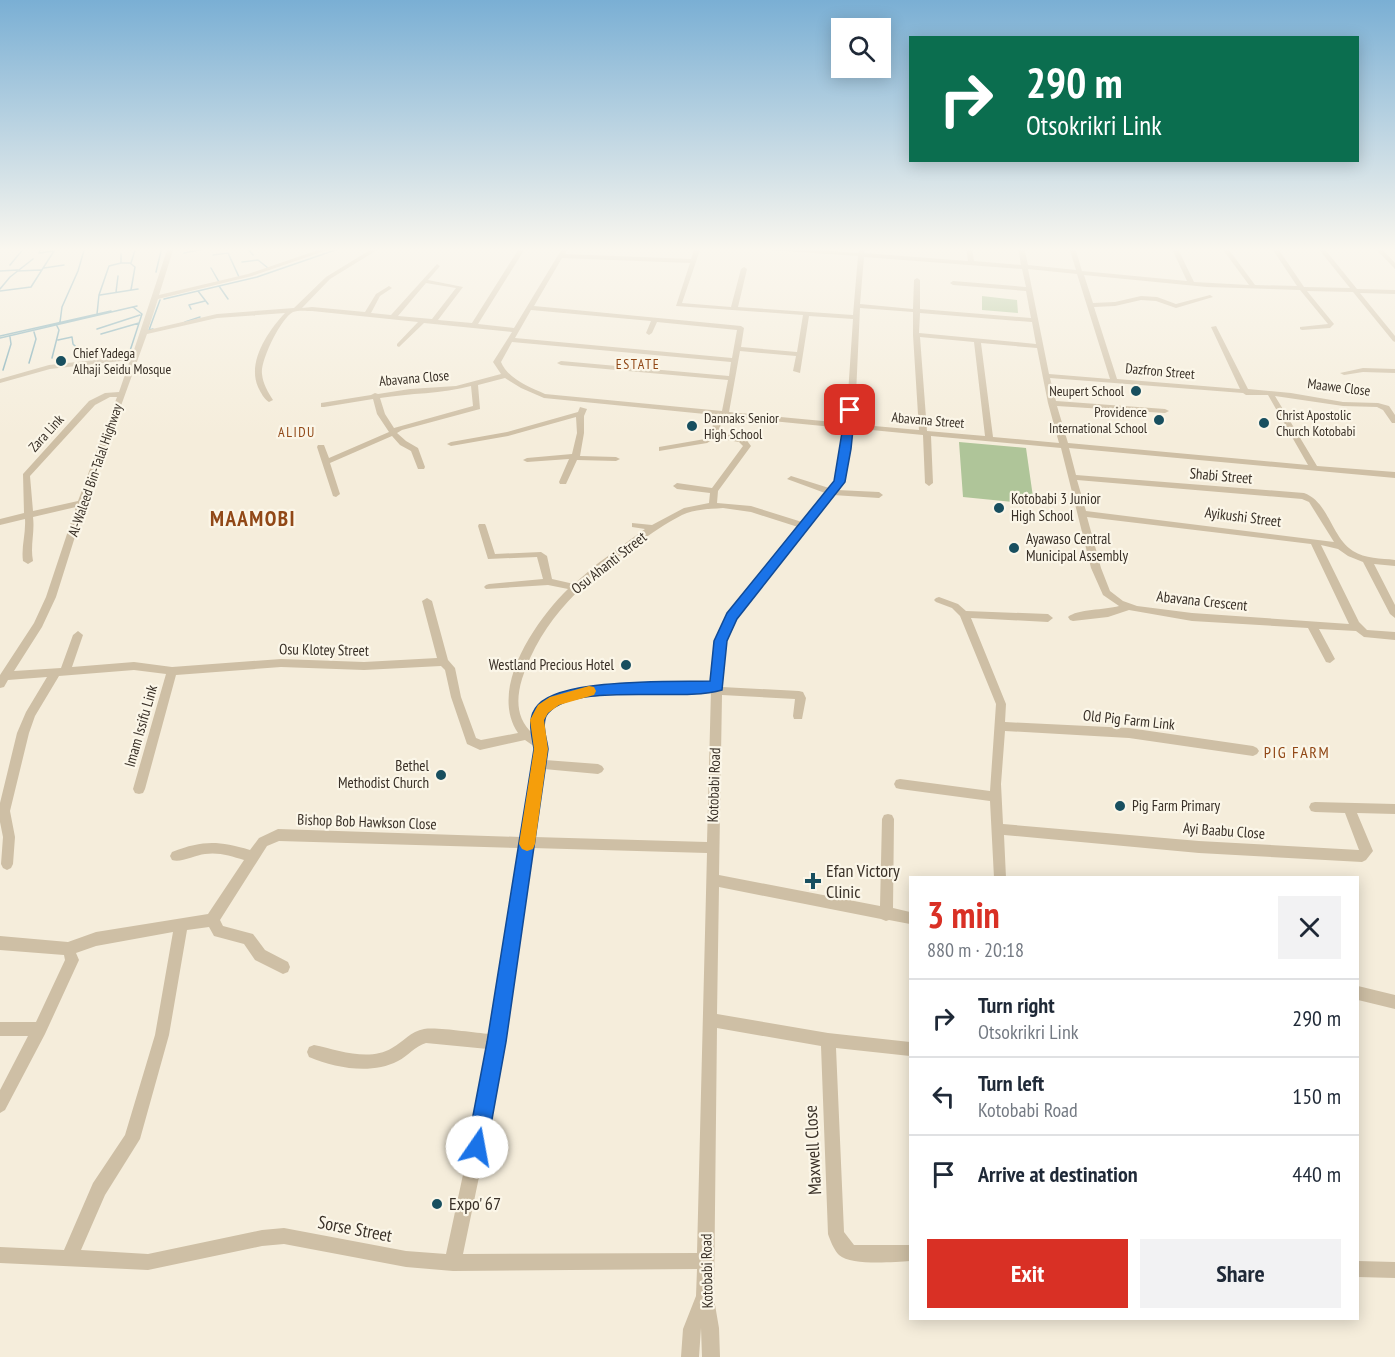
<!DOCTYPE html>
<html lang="en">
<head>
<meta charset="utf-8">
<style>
  :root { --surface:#fff; --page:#f2f2f3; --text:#1f2937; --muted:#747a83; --line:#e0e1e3; --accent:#d93025 }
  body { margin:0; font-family:"PT Sans Narrow",sans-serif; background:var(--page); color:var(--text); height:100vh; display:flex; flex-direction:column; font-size:22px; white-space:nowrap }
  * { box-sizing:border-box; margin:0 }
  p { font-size:20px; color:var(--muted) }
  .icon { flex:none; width:33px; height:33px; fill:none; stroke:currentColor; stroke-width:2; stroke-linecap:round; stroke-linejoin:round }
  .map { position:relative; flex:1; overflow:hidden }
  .panel { position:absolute; left:909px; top:876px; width:450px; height:444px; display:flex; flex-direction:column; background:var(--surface); border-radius:0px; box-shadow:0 3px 15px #0003 }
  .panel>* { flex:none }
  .guide { position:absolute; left:909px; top:36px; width:450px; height:126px; border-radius:0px; box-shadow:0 3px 15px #0003; background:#0b6e4f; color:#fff; overflow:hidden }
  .buttons { position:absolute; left:831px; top:18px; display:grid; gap:12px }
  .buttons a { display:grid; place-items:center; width:60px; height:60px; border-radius:0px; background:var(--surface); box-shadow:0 3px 15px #0003; font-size:30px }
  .pin { position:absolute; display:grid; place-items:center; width:51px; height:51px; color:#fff; margin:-26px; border-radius:12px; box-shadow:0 3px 9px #0006 }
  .me { position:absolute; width:66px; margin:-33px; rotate:12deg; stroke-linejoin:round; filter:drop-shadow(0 0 4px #0008) }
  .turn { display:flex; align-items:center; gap:21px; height:126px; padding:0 18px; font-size:27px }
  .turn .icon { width:78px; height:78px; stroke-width:2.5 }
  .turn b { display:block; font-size:42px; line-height:51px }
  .round { display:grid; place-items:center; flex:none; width:63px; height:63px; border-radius:0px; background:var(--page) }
  .summary { display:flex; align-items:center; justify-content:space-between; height:102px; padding:0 18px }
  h1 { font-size:36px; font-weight:800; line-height:45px; color:var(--accent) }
  .action { display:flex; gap:12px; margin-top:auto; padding:12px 18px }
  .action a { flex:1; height:69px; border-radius:0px; background:var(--accent); color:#fff; font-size:24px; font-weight:800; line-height:69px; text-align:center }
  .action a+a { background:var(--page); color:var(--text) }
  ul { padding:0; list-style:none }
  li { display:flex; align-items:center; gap:18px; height:78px; padding:0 18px; border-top:2px solid var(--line) }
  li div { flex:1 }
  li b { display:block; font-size:22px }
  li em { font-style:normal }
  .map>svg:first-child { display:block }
</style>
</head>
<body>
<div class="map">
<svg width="1395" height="1357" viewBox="0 0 1395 1357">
  <rect width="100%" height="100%" fill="#f5eddb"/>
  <!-- green -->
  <path fill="#afc599" d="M982 296 1017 300 1018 313 982 310Z
    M959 442 1026 448 1034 504 963 497Z"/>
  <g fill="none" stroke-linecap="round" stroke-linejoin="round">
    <!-- stream -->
    <path stroke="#76a8b5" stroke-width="1.5" d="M312 247 317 251
      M317 247 321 249 328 247
      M248 249 253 255
      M184 253 213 247
      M121 254V263H130L135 267 131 290
      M213 255 228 253 239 277
      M242 262 258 260 268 268
      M131 263 136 247
      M10 265 25 247
      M44 268 64 265
      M211 268 219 282
      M0 271 18 270
      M17 271 41 270
      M156 272 162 247
      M219 286 228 299
      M0 289 10 277 33 259
      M0 291 31 287 54 251 39 253 41 247
      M198 291 208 304
      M116 292 118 276
      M100 295 138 289
      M164 299 257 277 344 247
      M191 309 189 305 205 301
      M97 314 99 295 109 266 121 263
      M60 322 62 307 78 271 85 247
      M185 322 200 317
      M97 329 140 315
      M153 329 149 330 160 300
      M101 334 139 323
      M0 336 111 311
      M0 338 137 306
      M58 340 72 337 73 344 79 350
      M128 357 142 314 133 307
      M52 358 59 330 57 326
      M29 363 36 339 34 332
      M3 370 11 344 10 337"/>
    <!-- minor -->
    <path fill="#cebfa5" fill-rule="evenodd" d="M168 247H174L159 295 248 274 327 247H336L252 276 158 299 148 330 217 314 294 308 326 277 375 247H382L330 279 302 308 312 307 365 312 376 294 389 286 392 288 380 296 371 313 391 315 437 264 440 266 428 280 463 287 438 320 472 323 520 247H526L478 324 514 328 563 247H569L565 254 691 259 695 247H701L682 303 731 307 741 269 744 267 747 269 738 307 853 315 858 256 755 249 752 247H778L859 253 860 247H866L864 253 968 261 966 247H972L974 261 1021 265 1018 247H1024L1028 265 1076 270 1069 247H1075L1082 271 1187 281 1171 247H1177L1194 282 1249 285 1221 247H1227L1255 285 1297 286 1271 247H1277L1304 287 1350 288 1317 247H1323L1357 289 1395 290V294L1360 293 1395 336V342L1393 341 1353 292 1307 291 1334 324 1330 328 1302 330 1300 329V327L1328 324 1300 290 1207 287 1084 275 1093 303 1115 302 1141 296 1157 297 1176 304 1210 295 1213 297 1176 308 1156 301 1141 300 1115 306 1094 307 1117 379 1240 389 1211 327 1216 326 1248 389 1291 393 1343 402 1378 403 1389 406 1395 415V423H1392L1383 410 1377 407 1343 406 1275 396 1317 466 1395 472V478L1069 448 1076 475 1304 493C1329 502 1331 537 1353 551 1365 559 1381 558 1395 560V566L1374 564 1395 605V618L1390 614 1363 562 1348 556 1338 549 1321 545 1359 622 1367 630 1395 632V640L1364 637 1356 631 1319 629 1335 659 1330 663 1326 662 1308 628 1192 621 1129 610 1108 617 1073 621 1070 620 1068 617C1077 609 1105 610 1119 606L1103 595 1091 568 1061 448 931 436 933 483 929 486 925 483 923 435 851 428 844 480 837 490 879 492 883 495 879 498 833 495 736 619 725 641 722 661V687L799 691 803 692 806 698 802 719H794L793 716 795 699 722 695 719 875 880 906 882 819 884 815 888 814 892 815 894 819 893 908 910 912V924L889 920 886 921 881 919 719 887 717 1014 828 1033 910 1042V1056L836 1048 844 1232 854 1245H910V1261C894 1262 851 1266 839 1255 834 1250 830 1240 828 1234L821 1046 717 1028 714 1299 719 1328 720 1357H702L701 1328 699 1357H681L683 1329 696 1296 697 1269 453 1271 406 1267 284 1244 262 1246 148 1270 0 1263V1247L64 1250 93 1183 125 1135 155 1035 173 932 96 946 76 953 79 960 45 1034 5 1110 0 1113V1090L28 1036H0V1022H36L65 960 64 955 0 950V936L68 942 96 932 208 914 244 860C231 856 219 852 205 854 195 855 181 863 172 860L170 856 172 852C204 840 218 841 250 850L259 838 278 829 521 837 535 747 525 740 480 750 467 744 451 697 445 670 441 666 364 670 281 667 176 675 145 789 143 793 139 794 135 793 133 789 166 674 134 670 59 676 35 716 29 733 10 811 15 837 13 864 11 868 7 870 3 868 1 864 3 837 0 822V803L17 733 26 712 47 677 8 680 4 687 0 688V675L34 623 46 597 76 507 33 517C35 532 30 546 33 561L28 564 23 561C21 547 26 534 25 519L0 525V519L24 513 23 474 89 401 105 393 119 392 130 360 50 369 0 383V379L49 365 132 356ZM864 257 1022 269 1026 287 953 281 950 283 953 285 1026 291 1031 318 920 309V280L917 278 914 280 913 309 860 304ZM562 258 690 263 676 306 803 315 797 352 741 347 744 328 741 326 534 306ZM1028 269 1077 274 1110 379 1049 374ZM426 283 456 288 432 319 398 316ZM860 308 913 312V335L919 430 852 424 856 394ZM531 310 651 321 646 333 649 335 652 333 657 322 737 330 732 358 515 338ZM312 311 418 322 397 344V346L399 347 424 323 512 332 493 362 501 374 456 386 410 389 378 394 375 393 371 395 321 403V407H324L373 399 377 414 389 432 329 458 324 445H318L317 447 333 496 336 497 340 494 330 463 392 436 400 445 411 451 418 469H424L425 467 418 448 406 441 397 433 402 430 480 409 478 385 505 378 521 388 544 398 715 415 711 434 705 439 659 447V451L707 443 716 438 739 442 743 446 712 488 677 483 673 486 677 489 710 493 709 503 684 508 652 525 632 523V527L645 529 597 564 574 584 552 579 547 556 541 552 495 554 486 526 485 524H479L478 526 488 559 537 557 543 579 489 584 486 585 484 587 486 589 548 585 568 589C536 620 488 689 518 733L481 740 476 738 461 697 455 668 448 660 432 601 427 598 422 601 437 658 364 662 281 659 172 667 134 662 72 667 83 635 78 631 73 635 61 668 14 671 42 627 56 597 85 505 147 334 217 318 285 313C268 331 247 362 258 387 261 393 264 399 269 402L273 400C268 392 263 384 262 374 260 361 281 318 293 312 298 310 307 311 312 311ZM920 313 1032 322 1036 344 919 333ZM809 316 853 319 848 394 844 423 729 412 740 351 796 356 793 371 800 373ZM920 337 974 342 985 436 927 431ZM512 342 731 362 729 376 561 361 557 363 561 365 728 380 722 411 545 394C529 387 508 379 501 362ZM981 343 1037 348 1048 403 1059 443 993 437ZM1050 378 1243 393 1246 395H1268L1308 465 1068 443 1057 406 1165 413 1169 411 1165 409 1056 401ZM471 386 473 406 394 428 385 414 380 398C410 393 442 394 471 386ZM110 397H117L78 501 33 511 30 476 95 405ZM722 416 843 428 836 480 829 488 791 476 787 479 825 493 802 522 751 506 717 503 718 491 751 446 745 438 719 433ZM1077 480 1302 499 1309 502 1334 542 1086 511ZM723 508 751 512 798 527 727 617 715 641 712 661 711 682 576 689 552 698 540 706 535 714 533 734C516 719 516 699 522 679 542 618 585 580 636 544 651 534 666 523 682 515 695 509 709 509 723 508ZM1087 517 1311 544 1349 624 1192 613 1137 606 1123 601 1110 591 1101 568ZM711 690 707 842 534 837 544 769 598 774 602 772 604 769 602 766 598 764 545 760 547 749 544 731 546 715 553 707 560 704 576 697ZM279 841 520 848 490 1034C473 1033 439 1027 424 1029 411 1031 403 1042 392 1048 369 1062 338 1050 314 1045L309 1047 307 1052 309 1057C336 1068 371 1075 398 1061 408 1056 415 1046 426 1043L488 1049 479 1100 446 1254 406 1251 284 1228 262 1230 148 1254 81 1250 105 1195 140 1139 169 1035 187 930 209 927 214 936 244 944 255 960 283 974 288 972 290 967 288 962 265 950 253 934 223 926 220 920 267 846ZM532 848 707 853 697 1253 463 1254 495 1100Z
      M1374 247H1380L1395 263V269Z
      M1363 368 1395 369V373L1363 372 1344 375 1340 373Z
      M580 407 587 409 584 416V433L580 456 616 457 620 459 616 461 577 460 566 484H560L559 482 569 459 527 462 523 460 527 458 572 454 577 433 576 417 508 436 451 446 447 444 451 442 507 432 578 412Z
      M939 597 958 604 966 611 1048 614 1053 618 1048 622 971 618 1006 704 1005 722 1129 728 1253 746 1257 748 1259 751 1257 754 1253 756 1129 738 1005 731 1001 784 1003 824 1199 841 1359 850 1345 813 1315 812 1311 811 1309 807 1311 803 1315 802 1395 804V814L1357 813 1373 851 1366 860 1362 862 1199 853 1004 835 1006 878H994L990 801 900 789 896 788 894 784 896 780 900 779 990 791 996 704 960 616 952 608 936 602 934 600 936 598Z
      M1358 986 1395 995V1009L1358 1000Z
      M1358 1261 1395 1262V1278L1358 1277Z"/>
  </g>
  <!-- sky -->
  <linearGradient id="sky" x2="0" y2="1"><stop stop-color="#7aafd4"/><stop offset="0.57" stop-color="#faf7ef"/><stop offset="1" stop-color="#faf7ef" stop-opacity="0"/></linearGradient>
  <rect width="1395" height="437" fill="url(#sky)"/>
  <!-- route -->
  <path fill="#1a73e8" stroke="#114b97" stroke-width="1.5" d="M846 408 855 410 851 449 845 482 737 619 727 641 722 690C681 703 576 681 548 713 540 722 547 739 548 749L506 1042 487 1147 484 1154 477 1157 470 1154 467 1147 487 1042 534 749C532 734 526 718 538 705 562 678 673 682 710 681L714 641 727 613 834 481Z"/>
  <!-- slow -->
  <path fill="#f59e0b" d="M589 686 594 687 596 691 594 695 559 705 548 713 544 720 548 749 535 844 533 849 527 851 522 849 519 844 534 749 530 720 538 705 550 697Z"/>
  <!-- markers -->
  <g fill="#184f5f" stroke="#fbf6e8" stroke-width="2">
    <circle cx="61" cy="361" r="6"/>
    <circle cx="1136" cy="391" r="6"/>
    <circle cx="1159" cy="420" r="6"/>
    <circle cx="1264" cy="423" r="6"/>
    <circle cx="692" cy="426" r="6"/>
    <circle cx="999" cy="508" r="6"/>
    <circle cx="1014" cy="548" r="6"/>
    <circle cx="626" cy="665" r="6"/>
    <circle cx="441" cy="775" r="6"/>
    <circle cx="1120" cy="806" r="6"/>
    <path d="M810 872h6v6h6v6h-6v6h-6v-6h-6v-6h6z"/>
    <circle cx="437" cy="1204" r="6"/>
  </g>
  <g text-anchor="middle" stroke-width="4.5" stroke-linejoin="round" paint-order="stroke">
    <!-- far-poi labels -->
    <g font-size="14" fill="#393027" stroke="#fbf6e8" text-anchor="start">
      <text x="73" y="358">Chief Yadega<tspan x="73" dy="16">Alhaji Seidu Mosque</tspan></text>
      <text x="1124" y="396" text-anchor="end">Neupert School</text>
      <text x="1147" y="417" text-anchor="end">Providence<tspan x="1147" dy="16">International School</tspan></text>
      <text x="1276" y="420">Christ Apostolic<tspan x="1276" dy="16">Church Kotobabi</tspan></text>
      <text x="704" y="423">Dannaks Senior<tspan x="704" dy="16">High School</tspan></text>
    </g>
    <!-- far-neighbourhood labels -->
    <g font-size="14" letter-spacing="1.5" fill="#914817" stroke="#fbf6e8">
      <text x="638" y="369">ESTATE</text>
      <text x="297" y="437">ALIDU</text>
    </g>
    <!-- far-street labels -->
    <g font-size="14" fill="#393027" stroke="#fbf6e8">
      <text transform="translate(1160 371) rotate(5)" y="5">Dazfron Street</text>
      <text transform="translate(414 378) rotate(-5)" y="5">Abavana Close</text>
      <text transform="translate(1339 387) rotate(7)" y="5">Maawe Close</text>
      <text transform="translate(928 420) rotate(5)" y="5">Abavana Street</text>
      <text transform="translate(46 433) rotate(-48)" y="5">Zara Link</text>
      <text transform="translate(95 470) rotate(-71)" y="5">Al-Waleed Bin-Talal Highway</text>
    </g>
    <!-- street labels -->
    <g font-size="15" fill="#393027" stroke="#fbf6e8">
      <text transform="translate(1221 476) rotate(5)" y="5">Shabi Street</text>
      <text transform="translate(1243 517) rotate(7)" y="5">Ayikushi Street</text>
      <text transform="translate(609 563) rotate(-38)" y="5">Osu Ahanti Street</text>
      <text transform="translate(1202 601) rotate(6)" y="5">Abavana Crescent</text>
      <text transform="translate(324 650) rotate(1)" y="5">Osu Klotey Street</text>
      <text transform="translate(1129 720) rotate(6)" y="5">Old Pig Farm Link</text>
      <text transform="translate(141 726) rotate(-74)" y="5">Imam Issifu Link</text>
      <text transform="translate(714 785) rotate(-88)" y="5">Kotobabi Road</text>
      <text transform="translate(367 822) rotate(2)" y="5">Bishop Bob Hawkson Close</text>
      <text transform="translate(1224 831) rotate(4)" y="5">Ayi Baabu Close</text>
      <text transform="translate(707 1271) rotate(-91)" y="5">Kotobabi Road</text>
    </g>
    <!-- poi labels -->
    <g font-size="15" fill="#393027" stroke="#fbf6e8" text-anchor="start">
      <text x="1011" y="504">Kotobabi 3 Junior<tspan x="1011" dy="17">High School</tspan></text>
      <text x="1026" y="544">Ayawaso Central<tspan x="1026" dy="17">Municipal Assembly</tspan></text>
      <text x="614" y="670" text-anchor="end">Westland Precious Hotel</text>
      <text x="429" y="771" text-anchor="end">Bethel<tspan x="429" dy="17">Methodist Church</tspan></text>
      <text x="1132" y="811">Pig Farm Primary</text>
    </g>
    <!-- neighbourhood labels -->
    <g font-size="16" letter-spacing="1.5" fill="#914817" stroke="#fbf6e8">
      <text x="1297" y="758">PIG FARM</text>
    </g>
    <!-- near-poi labels -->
    <g font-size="18" fill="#393027" stroke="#fbf6e8" text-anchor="start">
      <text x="826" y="877">Efan Victory<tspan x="826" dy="21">Clinic</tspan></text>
      <text x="449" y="1210">Expo' 67</text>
    </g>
    <!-- near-street labels -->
    <g font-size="18" fill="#393027" stroke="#fbf6e8">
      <text transform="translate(813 1150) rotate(-93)" y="6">Maxwell Close</text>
      <text transform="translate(355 1229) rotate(11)" y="6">Sorse Street</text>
    </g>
    <!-- district labels -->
    <g font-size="21" font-weight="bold" letter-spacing="1.5" fill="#914817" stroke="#fbf6e8">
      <text x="253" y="526">MAAMOBI</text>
    </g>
  </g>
</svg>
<div class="buttons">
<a><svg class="icon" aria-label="search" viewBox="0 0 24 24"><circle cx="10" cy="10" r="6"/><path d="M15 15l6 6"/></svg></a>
</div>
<div class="pin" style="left:850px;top:410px;background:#d93025"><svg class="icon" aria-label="arrive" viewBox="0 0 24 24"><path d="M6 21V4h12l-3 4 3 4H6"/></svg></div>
<svg class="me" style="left:477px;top:1147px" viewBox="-20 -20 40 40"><circle r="19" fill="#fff"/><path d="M0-13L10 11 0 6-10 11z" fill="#1a73e8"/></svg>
<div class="guide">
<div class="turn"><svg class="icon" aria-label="right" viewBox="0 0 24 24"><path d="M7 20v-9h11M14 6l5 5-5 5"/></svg><div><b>290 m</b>Otsokrikri Link</div></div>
</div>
<section class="panel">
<div class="summary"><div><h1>3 min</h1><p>880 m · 20:18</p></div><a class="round"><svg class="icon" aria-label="close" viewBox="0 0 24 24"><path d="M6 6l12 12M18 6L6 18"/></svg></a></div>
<ul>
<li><svg class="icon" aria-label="right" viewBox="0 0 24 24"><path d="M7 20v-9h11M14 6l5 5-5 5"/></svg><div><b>Turn right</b><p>Otsokrikri Link</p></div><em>290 m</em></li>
<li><svg class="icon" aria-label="left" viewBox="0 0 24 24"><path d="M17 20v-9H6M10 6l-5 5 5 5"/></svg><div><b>Turn left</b><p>Kotobabi Road</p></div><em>150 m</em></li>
<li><svg class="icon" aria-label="arrive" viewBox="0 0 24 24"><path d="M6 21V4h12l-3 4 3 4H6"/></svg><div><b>Arrive at destination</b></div><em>440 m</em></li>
</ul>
<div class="action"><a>Exit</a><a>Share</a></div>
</section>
</div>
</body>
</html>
